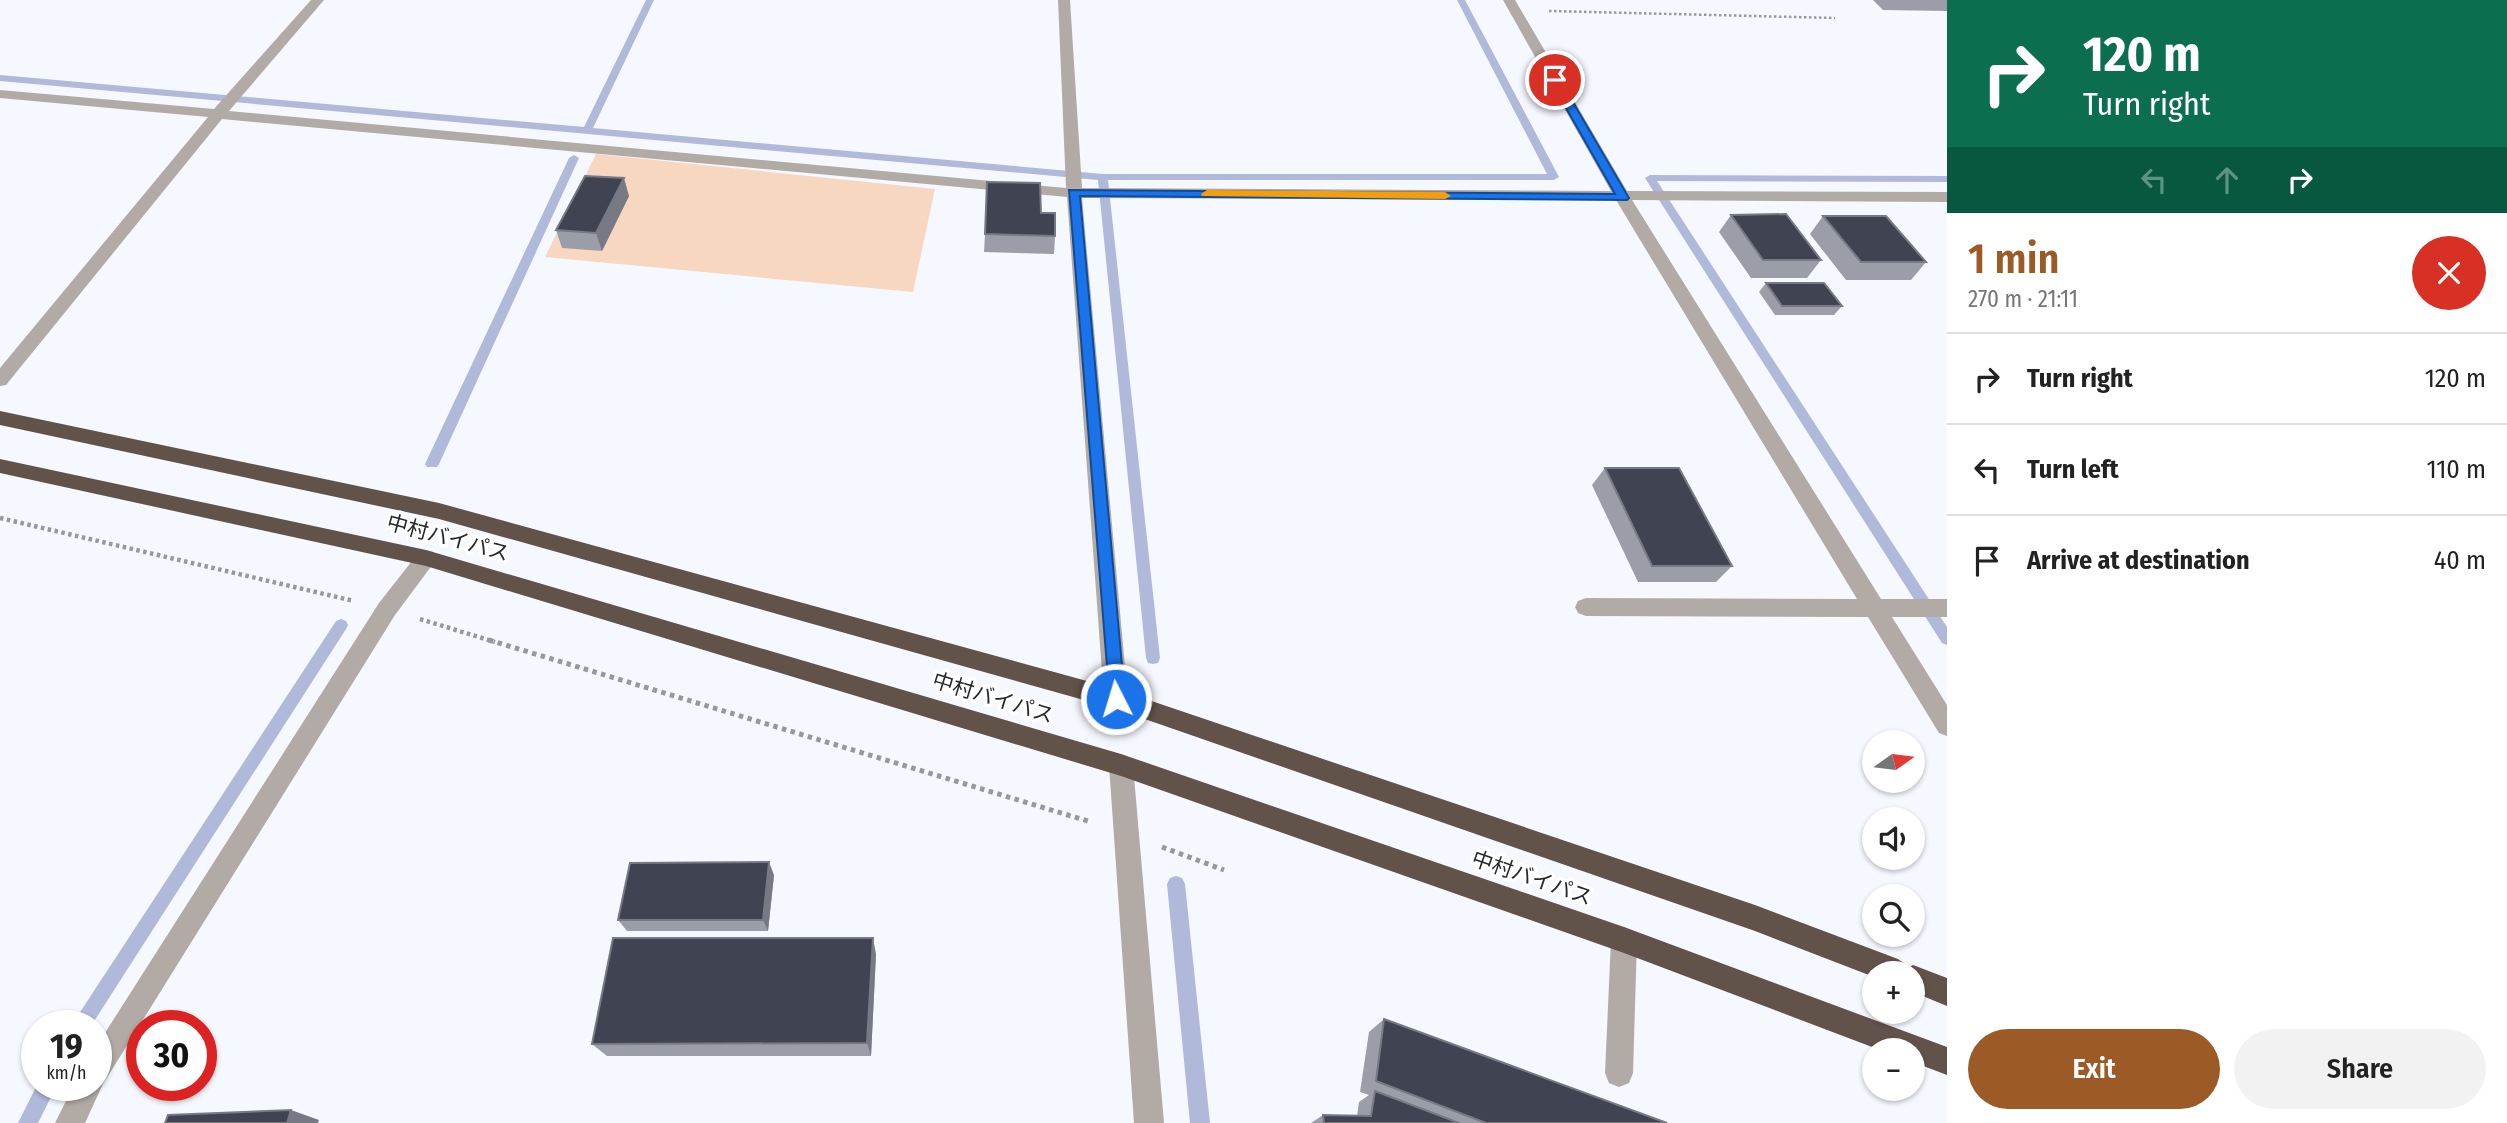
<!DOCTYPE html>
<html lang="en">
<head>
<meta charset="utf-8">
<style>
  :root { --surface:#fff; --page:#f2f2f2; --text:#222; --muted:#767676; --line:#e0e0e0; --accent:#9c5a26 }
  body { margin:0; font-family:"Fira Sans Condensed","Noto Sans JP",sans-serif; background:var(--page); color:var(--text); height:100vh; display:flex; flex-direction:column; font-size:26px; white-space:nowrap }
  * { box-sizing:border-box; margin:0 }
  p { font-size:23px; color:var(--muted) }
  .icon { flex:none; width:38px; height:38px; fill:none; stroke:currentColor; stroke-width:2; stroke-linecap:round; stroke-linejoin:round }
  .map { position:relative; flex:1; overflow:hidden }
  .panel { display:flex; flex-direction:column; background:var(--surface); width:560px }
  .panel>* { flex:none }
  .guide { background:#0b6e4f; color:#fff; overflow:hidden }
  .needle { width:46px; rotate:76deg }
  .buttons { position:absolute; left:1862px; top:730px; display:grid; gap:14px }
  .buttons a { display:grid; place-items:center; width:63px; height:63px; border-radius:50%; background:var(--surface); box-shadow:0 2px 5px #0004; font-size:35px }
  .speed { position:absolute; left:21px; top:1010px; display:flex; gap:14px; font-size:35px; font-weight:700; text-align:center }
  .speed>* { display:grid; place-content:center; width:91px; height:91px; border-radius:50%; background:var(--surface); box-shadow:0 2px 5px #0004; line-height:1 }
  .speed small { font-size:18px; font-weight:400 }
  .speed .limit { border:10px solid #d22; background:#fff; color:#111 }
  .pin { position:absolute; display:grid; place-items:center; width:60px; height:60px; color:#fff; margin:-30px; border:4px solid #fff; border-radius:50%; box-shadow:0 2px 7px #0007 }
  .me { position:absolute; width:77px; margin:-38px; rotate:355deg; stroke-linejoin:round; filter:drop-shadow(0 0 5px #0008) }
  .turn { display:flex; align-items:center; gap:24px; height:147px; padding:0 21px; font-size:32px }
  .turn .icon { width:91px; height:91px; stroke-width:2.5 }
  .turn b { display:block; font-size:49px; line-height:60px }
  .lanes { display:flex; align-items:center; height:66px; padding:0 21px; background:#0003; justify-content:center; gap:35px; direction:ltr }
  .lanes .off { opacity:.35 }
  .round { display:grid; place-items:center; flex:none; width:74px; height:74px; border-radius:37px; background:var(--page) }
  .headline { display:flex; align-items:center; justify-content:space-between; height:119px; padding:0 21px }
  h1 { font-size:42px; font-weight:600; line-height:52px; color:var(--accent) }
  .primary-button { display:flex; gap:14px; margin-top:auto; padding:14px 21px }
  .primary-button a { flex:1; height:80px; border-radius:42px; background:var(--accent); color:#fff; font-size:28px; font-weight:600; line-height:80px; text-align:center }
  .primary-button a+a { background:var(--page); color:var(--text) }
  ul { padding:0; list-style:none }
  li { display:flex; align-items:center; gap:21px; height:91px; padding:0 21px; border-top:2px solid var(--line) }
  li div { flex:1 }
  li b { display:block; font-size:26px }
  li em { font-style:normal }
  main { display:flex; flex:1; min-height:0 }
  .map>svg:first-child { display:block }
</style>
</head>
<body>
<main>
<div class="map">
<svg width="1947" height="1123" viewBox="0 0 1947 1123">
  <rect width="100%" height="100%" fill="#f6f8ff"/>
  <!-- green -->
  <path fill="#f8d7c0" d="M596 154 935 189 913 292 545 257Z"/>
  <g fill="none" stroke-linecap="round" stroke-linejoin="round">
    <!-- stream -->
    <path fill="#b1b9db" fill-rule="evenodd" d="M646 0H654L593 128 1103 174H1547L1457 0H1465L1559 177 1554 180H1108L1160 658 1158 663 1153 664 1148 663 1146 658 1098 180 0 81V75L584 127Z
      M574 155 579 158 439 464 437 467H427L425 464 569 158Z
      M1650 175 1947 176V182L1657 181 1947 627V645L1942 643 1645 178Z
      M341 619 346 621 348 625 346 629 91 1026H71L336 621Z
      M1176 876 1182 878 1185 884 1210 1123H1190L1167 884 1170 878Z
      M37 1085H57L38 1123H18Z"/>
    <!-- path-far2 -->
    <path stroke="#96989e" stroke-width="2.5" stroke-dasharray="2.5 2.5" stroke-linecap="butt" d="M1549 11 1835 18"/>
    <!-- path-far1 -->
    <path stroke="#96989e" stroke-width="4.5" stroke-dasharray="3.5 3.5" stroke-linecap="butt" d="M0 518 354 601
      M420 619 495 642"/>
    <!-- path -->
    <path stroke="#96989e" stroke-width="5" stroke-dasharray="4.5 4.5" stroke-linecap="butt" d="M489 640 1091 822
      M1162 847 1224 870"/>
    <!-- minor -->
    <path fill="#b1aaa5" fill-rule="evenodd" d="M311 0H324L229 111 1066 188 1058 0H1070L1082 188 1611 191 1503 0H1515L1627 191 1947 192V202L1632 200 1881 599H1947V617H1892L1947 705V736L1939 733 1868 617 1586 616 1578 613 1575 607 1578 601 1586 598 1857 599 1616 200 1082 198 1128 699 1124 706 1116 709 1108 706 1104 699 1067 197 222 119 6 385 0 386V368L208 117 0 98V90L214 109Z
      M426 550 433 552 436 558 433 564 395 615 103 1084 85 1123H55L74 1085H96V1047L379 603 419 552Z
      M1121 754 1129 757 1133 765 1164 1123H1134L1109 765 1113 757Z
      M1624 927 1633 931 1637 940 1633 1073 1629 1083 1619 1087 1609 1083 1605 1073 1611 940 1615 931Z"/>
    <!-- highway -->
    <path fill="#62534a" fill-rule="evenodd" d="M0 411 439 503 1116 689 1755 905 1898 959 1909 967 1913 965 1947 978V1006L1913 992V973H1874V977L1755 931 1116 709 439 519 0 425Z
      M0 459 426 550 1121 754 1624 927 1947 1047V1075L1913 1062V1050H1880L1624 953 1121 776 426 566 0 473Z"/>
  </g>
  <!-- wall -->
  <path fill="#9b9ea8" d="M1873 0H1947V11L1883 10Z
    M629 196 602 251 562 248 556 230Z
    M1041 213 1055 236 1054 254 984 252 985 234Z
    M1731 215 1821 260 1807 278H1751L1719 232Z
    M1823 216 1926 262 1911 280H1846L1810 234Z
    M1766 283 1842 306 1834 315H1775L1759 292Z
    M1605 468 1732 566 1716 582H1638L1592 485Z
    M774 875 768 931H627L618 920Z
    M876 954 871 1056H607L592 1044Z
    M1384 1019 1667 1123H1311L1323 1115 1357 1116 1359 1102 1369 1095 1360 1092 1369 1032Z"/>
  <!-- shaded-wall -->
  <path fill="#777985" d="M624 178 629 196 602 251 596 233Z
    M769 862 774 875 768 931 763 920Z
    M873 938 876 954 871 1056 867 1043Z
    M291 1110 319 1120 318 1123H287Z"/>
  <!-- building -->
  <path fill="#404351" stroke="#777985" stroke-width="2" d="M585 176 624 178 596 233 556 230Z
    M987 182 1040 183 1041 213H1055V236L985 234Z
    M1786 214 1821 260H1763L1731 215Z
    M1823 216H1886L1926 262H1861Z
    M1766 283H1824L1842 306H1782Z
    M1605 468H1679L1732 566H1652Z
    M769 862 763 920H618L630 863Z
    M613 938H873L867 1043 592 1044Z
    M1384 1019 1667 1123H1486L1376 1081Z
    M1375 1091 1459 1123H1324L1323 1115 1371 1116Z
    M291 1110 287 1123H165L168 1115Z"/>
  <!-- route -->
  <path fill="#1a73e8" stroke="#114b97" stroke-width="2" d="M1555 77 1560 80 1629 198 1627 200 1080 196 1125 699 1123 704H1110L1069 190 1615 194 1550 80Z"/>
  <!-- slow -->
  <path fill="#f59e0b" d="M1207 190 1445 192 1451 196 1445 199 1202 196 1201 194Z"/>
  <g text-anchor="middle" stroke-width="7" stroke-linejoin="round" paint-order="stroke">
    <!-- street labels -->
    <g font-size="21" fill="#26282e" stroke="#fff">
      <text transform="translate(448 538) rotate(15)" y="7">中村バイパス</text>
      <text transform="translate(993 698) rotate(17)" y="7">中村バイパス</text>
      <text transform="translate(1532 878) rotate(19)" y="7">中村バイパス</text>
    </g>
  </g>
</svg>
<div class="buttons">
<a><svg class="needle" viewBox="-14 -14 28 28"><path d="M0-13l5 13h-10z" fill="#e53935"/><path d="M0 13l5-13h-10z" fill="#767676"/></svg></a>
<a><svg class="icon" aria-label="sound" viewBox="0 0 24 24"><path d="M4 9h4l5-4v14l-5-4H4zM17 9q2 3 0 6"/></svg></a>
<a><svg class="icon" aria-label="search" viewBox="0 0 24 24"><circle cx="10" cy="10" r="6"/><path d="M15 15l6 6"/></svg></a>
<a>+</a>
<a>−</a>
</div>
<div class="speed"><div>19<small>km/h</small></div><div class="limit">30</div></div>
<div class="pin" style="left:1555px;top:80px;background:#d93025"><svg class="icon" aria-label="arrive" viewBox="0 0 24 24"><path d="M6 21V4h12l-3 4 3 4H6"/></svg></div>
<svg class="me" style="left:1116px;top:699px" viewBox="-20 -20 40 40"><circle r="17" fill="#1a73e8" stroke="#fff" stroke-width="3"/><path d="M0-11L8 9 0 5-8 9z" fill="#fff"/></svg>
</div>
<section class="panel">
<div class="guide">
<div class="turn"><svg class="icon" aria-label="right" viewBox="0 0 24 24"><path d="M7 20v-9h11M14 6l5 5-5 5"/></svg><div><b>120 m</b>Turn right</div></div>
<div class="lanes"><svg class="icon off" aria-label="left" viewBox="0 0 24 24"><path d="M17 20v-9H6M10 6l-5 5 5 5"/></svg><svg class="icon off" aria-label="ahead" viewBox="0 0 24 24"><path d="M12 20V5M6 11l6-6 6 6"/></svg><svg class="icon" aria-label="right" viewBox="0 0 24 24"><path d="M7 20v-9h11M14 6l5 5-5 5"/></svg></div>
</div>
<div class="headline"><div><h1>1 min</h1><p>270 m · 21:11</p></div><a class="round" style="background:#d93025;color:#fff"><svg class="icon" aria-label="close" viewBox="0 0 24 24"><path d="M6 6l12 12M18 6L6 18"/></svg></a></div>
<ul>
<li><svg class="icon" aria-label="right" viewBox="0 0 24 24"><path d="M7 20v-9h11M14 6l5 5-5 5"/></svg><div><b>Turn right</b></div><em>120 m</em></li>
<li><svg class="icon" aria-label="left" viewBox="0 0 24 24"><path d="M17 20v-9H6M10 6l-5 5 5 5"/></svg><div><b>Turn left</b></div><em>110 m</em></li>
<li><svg class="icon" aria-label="arrive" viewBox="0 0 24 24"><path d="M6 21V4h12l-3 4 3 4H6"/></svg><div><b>Arrive at destination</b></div><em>40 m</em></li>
</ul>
<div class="primary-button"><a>Exit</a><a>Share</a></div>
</section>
</main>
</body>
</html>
